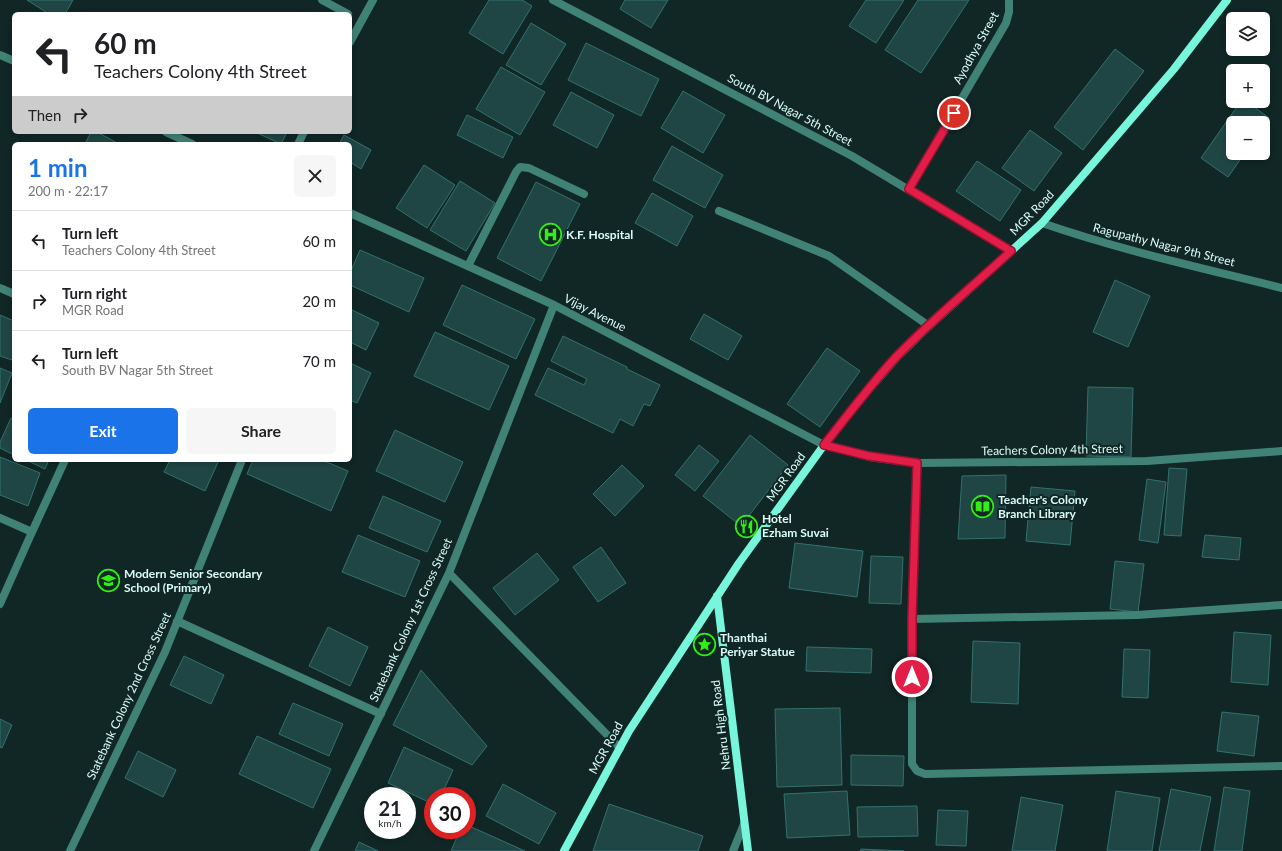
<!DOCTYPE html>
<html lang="en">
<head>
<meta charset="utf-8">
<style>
  :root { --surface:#fff; --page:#f6f6f6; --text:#202124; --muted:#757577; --line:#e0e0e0; --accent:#1a73e8 }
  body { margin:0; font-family:Lato,sans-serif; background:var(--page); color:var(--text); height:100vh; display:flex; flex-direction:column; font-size:15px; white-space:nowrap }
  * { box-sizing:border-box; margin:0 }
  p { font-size:13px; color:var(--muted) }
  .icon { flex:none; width:22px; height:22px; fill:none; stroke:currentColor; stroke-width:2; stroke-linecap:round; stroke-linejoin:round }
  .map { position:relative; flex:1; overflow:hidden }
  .details { position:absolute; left:12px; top:142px; width:340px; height:320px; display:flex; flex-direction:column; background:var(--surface); border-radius:6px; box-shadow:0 2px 6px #0003 }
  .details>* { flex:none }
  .guide { position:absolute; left:12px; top:12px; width:340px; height:122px; border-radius:6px; box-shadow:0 2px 6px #0003; background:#fff; color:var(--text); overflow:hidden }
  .controls { position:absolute; left:1226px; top:12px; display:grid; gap:8px }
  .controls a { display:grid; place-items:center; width:44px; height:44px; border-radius:6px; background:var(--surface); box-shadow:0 2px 6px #0003; font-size:20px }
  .speed { position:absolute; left:364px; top:787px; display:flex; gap:8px; font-size:20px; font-weight:700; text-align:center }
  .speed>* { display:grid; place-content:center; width:52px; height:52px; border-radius:50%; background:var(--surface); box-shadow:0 2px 6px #0003; line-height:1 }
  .speed small { font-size:10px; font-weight:400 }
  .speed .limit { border:6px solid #d22; background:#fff; color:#111 }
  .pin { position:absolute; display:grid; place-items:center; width:34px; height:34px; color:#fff; margin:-17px; border:2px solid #fff; border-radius:50%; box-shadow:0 1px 4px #0007 }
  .me { position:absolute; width:44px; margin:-22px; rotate:0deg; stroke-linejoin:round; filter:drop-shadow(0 0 3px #0008) }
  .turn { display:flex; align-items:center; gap:14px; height:84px; padding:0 16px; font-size:18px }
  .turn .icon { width:52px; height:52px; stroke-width:2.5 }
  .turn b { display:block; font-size:28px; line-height:34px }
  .then { display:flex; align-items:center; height:38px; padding:0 16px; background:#0003; gap:8px; font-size:15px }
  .round { display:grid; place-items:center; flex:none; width:42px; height:42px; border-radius:6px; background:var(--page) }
  .overview { display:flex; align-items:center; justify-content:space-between; height:68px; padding:0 16px }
  h1 { font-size:24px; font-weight:700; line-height:30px; color:var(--accent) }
  .cta { display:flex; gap:8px; margin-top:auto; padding:8px 16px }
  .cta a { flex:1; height:46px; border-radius:6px; background:var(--accent); color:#fff; font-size:16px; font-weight:700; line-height:46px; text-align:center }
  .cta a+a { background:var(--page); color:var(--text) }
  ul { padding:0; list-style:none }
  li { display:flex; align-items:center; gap:12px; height:60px; padding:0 16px; border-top:1px solid var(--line) }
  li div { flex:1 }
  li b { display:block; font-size:15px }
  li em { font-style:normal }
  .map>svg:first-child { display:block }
</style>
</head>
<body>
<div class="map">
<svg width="1282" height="851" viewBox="0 0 1282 851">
  <rect width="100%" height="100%" fill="#112725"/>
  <!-- building -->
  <path fill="#1f4645" stroke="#32716e" d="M27 0H73L65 14H49Z
    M489 0H522L532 6 503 54 469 33Z
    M625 0H668L651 28 620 9Z
    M866 0H904L876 43 849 26Z
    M918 0H969L921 73 885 50Z
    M531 23 566 44 541 85 506 65Z
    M586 43 659 79 641 116 568 80Z
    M1115 49 1144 71 1083 150 1054 127Z
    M501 67 545 92 520 135 476 109Z
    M683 91 725 115 703 153 661 128Z
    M571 92 614 115 597 148 553 125Z
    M1241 101H1246L1269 118 1263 127V123H1233V153H1245L1228 177 1201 158Z
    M467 115 513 137 503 158 457 135Z
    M1030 130 1062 153 1034 191 1002 168Z
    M91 132H97L119 144H85Z
    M255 132H287L281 144Z
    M344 135 371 150 361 169 350 162V144H339Z
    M672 146 723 175 705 208 653 180Z
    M977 161 1021 190 1000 221 956 191Z
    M424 165 455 185 427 228 396 208Z
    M460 181 495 203 466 251 430 230Z
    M536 182 580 204 541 281 497 258Z
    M652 193 693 216 677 246 635 223Z
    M360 250 424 278 409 312 350 285V273Z
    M1115 280 1150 296 1128 347 1093 332Z
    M462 285 535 319 516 359 443 325Z
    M350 309 379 323 366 350 350 342Z
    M704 314 742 336 728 360 690 339Z
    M0 315 14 321V356L12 360 0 356Z
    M435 332 509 366 489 410 414 376Z
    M563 336 627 367V369L660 385 650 406 644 404 633 426 620 419 613 433 535 395 548 368 584 385 587 379 551 361Z
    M827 348 860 371 820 427 787 404Z
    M350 363 371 373 357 403 350 400Z
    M0 368 12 373 0 403Z
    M1088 387 1133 388 1131 457 1086 456Z
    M11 418 14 420V455L0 448V442Z
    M395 430 463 462 445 502 376 471Z
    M750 435 788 465 741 526 703 496Z
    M699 445 719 461 695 491 675 475Z
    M0 457 40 473 28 506 0 495Z
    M26 460H49L45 469Z
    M170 460H219L205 491 164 472Z
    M253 460H322L348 471 331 511 247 474Z
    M622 465 644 486 615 516 593 494Z
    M1169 468 1187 469 1181 536 1164 535Z
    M1006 475 1005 538 958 539 962 476Z
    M1147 479 1166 482 1158 543 1139 540Z
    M1031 487 1075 491 1070 545 1026 541Z
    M383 496 441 521 427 552 369 528Z
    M358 535 420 561 405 597 342 572Z
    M1205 535 1241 538 1239 560 1202 557Z
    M795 543 863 551 857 597 789 588Z
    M601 547 626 583 598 602 573 567Z
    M537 553 559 580 515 615 493 588Z
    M871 556 903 557 901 604 869 603Z
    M1115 561 1144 564 1138 612 1110 609Z
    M328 627 368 647 350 686 309 666Z
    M1234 632 1271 635 1268 685 1231 682Z
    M973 641 1020 643 1018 704 971 702Z
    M807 647 872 649 871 673 806 671Z
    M1124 649 1150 650 1148 698 1122 697Z
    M184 656 224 675 211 704 170 685Z
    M421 670 487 746 472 765 393 725Z
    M293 703 343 724 329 756 279 734Z
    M840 708 842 785 777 787 775 709Z
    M1222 712 1259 716 1254 756 1217 751Z
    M0 719 12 725 2 748 0 747Z
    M257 736 331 769 313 808 239 774Z
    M404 747 453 770 441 796H433V804L388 783Z
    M138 751 176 770 163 797 125 778Z
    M851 755 904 756 903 786 851 785Z
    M503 784 556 813 539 844 486 816Z
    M1224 787 1250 791 1242 851H1214Z
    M1171 789 1211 797 1200 851H1159Z
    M847 791 850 835 787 838 784 794Z
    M1116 791 1160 798 1152 851H1107Z
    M1021 797 1063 805 1055 851H1012Z
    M609 804 703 836 698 851H593Z
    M917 806 918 836 858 837 857 807Z
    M938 810 968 811 966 846 936 845Z
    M467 825 525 851H451L460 830H467Z
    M359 842 378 851H355Z
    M861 849 904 851H860Z"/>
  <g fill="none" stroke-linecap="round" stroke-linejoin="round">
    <!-- lane -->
    <path stroke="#408275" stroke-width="8" d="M468 266 516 172 520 167 529 168 584 194"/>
    <!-- street -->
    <path stroke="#408275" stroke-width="8" d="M322 0 348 14
      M553 0 852 156 1011 251
      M350 42 373 0
      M0 55 14 61
      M166 132 192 144
      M298 144 304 132
      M909 189 1006 23 1009 12V0
      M719 211 829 256 929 326
      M350 213 554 305 824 445 869 457 917 463 1147 461 1282 451
      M1042 223C1120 250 1202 268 1282 288
      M0 288 14 294
      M917 463 912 619V764L917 771 925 774 1282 766
      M0 518 32 532 65 460
      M449 573 620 748
      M0 604 32 532
      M912 619 1137 615 1282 605
      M177 621 381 714
      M70 851 165 652 242 460
      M314 851 449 573 554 305
      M733 851 744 824"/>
    <!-- secondary -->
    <path stroke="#77f6db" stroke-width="8" d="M717 596 748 851
      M564 851 629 731 739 563 824 445 863 396 897 357 929 326 1042 223 1174 69 1227 0"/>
  </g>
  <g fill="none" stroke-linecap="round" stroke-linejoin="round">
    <defs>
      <path id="route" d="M912 677V619L917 463 869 456 824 445C848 415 871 384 897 356 933 319 973 286 1011 251L909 189 954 113"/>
    </defs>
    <!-- route casing -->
    <use href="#route" stroke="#92132f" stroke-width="10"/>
    <!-- route -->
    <use href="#route" stroke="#e11d48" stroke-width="7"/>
  </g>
  <!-- icons -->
  <defs>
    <symbol id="hospital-ring" viewBox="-11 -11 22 22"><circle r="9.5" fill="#112725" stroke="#31ef13" stroke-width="1.5"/><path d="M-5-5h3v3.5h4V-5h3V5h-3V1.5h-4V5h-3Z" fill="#31ef13"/></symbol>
    <symbol id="library-ring" viewBox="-11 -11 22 22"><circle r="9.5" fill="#112725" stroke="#31ef13" stroke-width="1.5"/><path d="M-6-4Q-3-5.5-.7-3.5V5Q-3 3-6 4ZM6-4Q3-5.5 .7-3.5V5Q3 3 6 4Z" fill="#31ef13"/></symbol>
    <symbol id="restaurant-ring" viewBox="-11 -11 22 22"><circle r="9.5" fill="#112725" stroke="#31ef13" stroke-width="1.5"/><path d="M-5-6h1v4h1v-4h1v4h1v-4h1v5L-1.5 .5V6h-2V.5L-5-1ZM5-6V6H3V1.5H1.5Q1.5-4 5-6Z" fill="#31ef13"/></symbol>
    <symbol id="school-ring" viewBox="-11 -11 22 22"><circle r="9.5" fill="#112725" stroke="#31ef13" stroke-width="1.5"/><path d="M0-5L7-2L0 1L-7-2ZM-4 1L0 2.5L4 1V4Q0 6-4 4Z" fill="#31ef13"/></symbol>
    <symbol id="sight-ring" viewBox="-11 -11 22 22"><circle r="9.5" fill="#112725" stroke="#31ef13" stroke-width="1.5"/><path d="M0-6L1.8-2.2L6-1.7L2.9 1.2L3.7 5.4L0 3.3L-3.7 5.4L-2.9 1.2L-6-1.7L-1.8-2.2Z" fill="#31ef13"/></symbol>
  </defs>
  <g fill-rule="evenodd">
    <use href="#hospital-ring" x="538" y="222" width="25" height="25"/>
    <use href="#library-ring" x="970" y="494" width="25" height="25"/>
    <use href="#restaurant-ring" x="734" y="514" width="25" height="25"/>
    <use href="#school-ring" x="96" y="568" width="25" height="25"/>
    <use href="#sight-ring" x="692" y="632" width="25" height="25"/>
  </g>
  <g text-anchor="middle" stroke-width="4" stroke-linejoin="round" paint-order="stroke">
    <!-- street labels -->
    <g font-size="12" fill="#dafcf8" stroke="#112725">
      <text transform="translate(976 48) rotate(-61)" y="4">Ayodhya Street</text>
      <text transform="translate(790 110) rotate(28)" y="4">South BV Nagar 5th Street</text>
      <text transform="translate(1032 213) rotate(-46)" y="4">MGR Road</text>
      <text transform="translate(1164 245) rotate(14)" y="4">Ragupathy Nagar 9th Street</text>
      <text transform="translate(595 313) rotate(27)" y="4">Vijay Avenue</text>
      <text transform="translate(1052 450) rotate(-1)" y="4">Teachers Colony 4th Street</text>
      <text transform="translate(786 477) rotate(-54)" y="4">MGR Road</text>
      <text transform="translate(411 620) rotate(-65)" y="4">Statebank Colony 1st Cross Street</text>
      <text transform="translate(129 696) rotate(-65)" y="4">Statebank Colony 2nd Cross Street</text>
      <text transform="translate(721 725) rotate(-97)" y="4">Nehru High Road</text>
      <text transform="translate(606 748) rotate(-61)" y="4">MGR Road</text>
    </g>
    <!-- poi labels -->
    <g font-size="12" font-weight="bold" fill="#dafcf8" stroke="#112725" text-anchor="start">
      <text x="566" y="239">K.F. Hospital</text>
      <text x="998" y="504">Teacher's Colony<tspan x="998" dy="14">Branch Library</tspan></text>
      <text x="762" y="523">Hotel<tspan x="762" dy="14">Ezham Suvai</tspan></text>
      <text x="124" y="578">Modern Senior Secondary<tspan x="124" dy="14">School (Primary)</tspan></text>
      <text x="720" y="642">Thanthai<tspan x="720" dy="14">Periyar Statue</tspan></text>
    </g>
  </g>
</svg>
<div class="controls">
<a><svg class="icon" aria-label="layers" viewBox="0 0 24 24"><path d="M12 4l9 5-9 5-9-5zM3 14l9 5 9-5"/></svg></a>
<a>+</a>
<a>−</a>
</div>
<div class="speed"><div>21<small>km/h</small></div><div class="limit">30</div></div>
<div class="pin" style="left:954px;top:113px;background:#d93025"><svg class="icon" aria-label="arrive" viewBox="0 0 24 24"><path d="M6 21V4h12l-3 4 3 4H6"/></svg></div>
<svg class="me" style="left:912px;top:677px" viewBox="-20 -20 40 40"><circle r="17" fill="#e11d48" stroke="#fff" stroke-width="3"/><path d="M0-11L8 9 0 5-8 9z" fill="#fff"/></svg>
<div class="guide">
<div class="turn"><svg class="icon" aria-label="left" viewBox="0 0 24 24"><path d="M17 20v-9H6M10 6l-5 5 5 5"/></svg><div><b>60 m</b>Teachers Colony 4th Street</div></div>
<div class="then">Then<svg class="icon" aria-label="right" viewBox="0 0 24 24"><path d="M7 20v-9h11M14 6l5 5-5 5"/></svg></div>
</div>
<section class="details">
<div class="overview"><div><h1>1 min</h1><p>200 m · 22:17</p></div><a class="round"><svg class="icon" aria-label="close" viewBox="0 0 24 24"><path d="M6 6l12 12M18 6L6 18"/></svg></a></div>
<ul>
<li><svg class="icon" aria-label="left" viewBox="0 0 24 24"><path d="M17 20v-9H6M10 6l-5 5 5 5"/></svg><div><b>Turn left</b><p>Teachers Colony 4th Street</p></div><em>60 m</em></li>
<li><svg class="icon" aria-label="right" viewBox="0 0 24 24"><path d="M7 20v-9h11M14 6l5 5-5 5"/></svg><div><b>Turn right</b><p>MGR Road</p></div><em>20 m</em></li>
<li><svg class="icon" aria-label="left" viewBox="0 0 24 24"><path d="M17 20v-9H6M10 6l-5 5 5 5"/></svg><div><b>Turn left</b><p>South BV Nagar 5th Street</p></div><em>70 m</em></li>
</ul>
<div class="cta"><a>Exit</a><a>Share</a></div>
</section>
</div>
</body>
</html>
